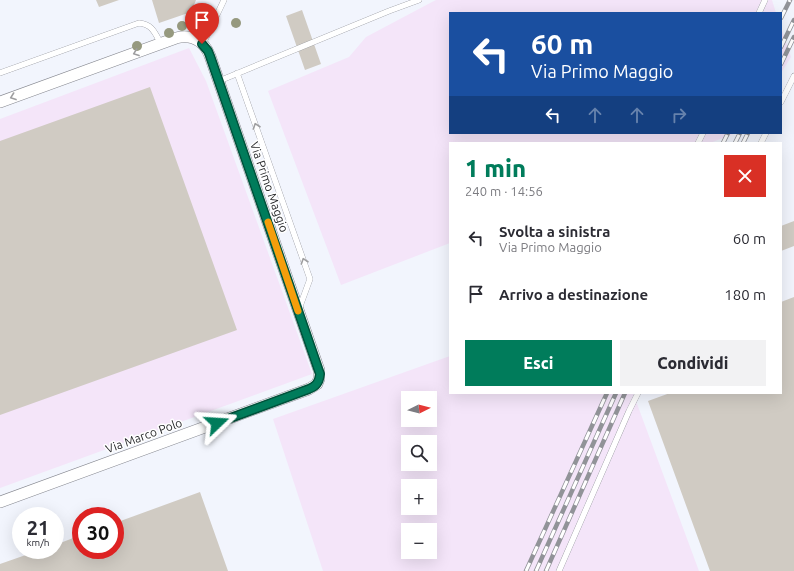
<!DOCTYPE html>
<html lang="it">
<head>
<meta charset="utf-8">
<style>
  :root { --surface:#fff; --page:#f2f2f3; --text:#2b2b33; --muted:#7c7c81; --accent:#007c5b }
  body { margin:0; font-family:Ubuntu,sans-serif; background:var(--page); color:var(--text); height:100vh; display:flex; flex-direction:column; font-size:15px; white-space:nowrap }
  * { box-sizing:border-box; margin:0 }
  p { font-size:13px; color:var(--muted) }
  .icon { flex:none; width:22px; height:22px; fill:none; stroke:currentColor; stroke-width:2; stroke-linecap:round; stroke-linejoin:round }
  .map { position:relative; flex:1; overflow:hidden }
  .panel { position:absolute; left:449px; top:142px; width:333px; height:252px; display:flex; flex-direction:column; background:var(--surface); border-radius:0px; box-shadow:0 4px 16px #0002 }
  .panel>* { flex:none }
  .top-card { position:absolute; left:449px; top:12px; width:333px; height:122px; border-radius:0px; box-shadow:0 4px 16px #0002; background:#1a4fa0; color:#fff; overflow:hidden }
  .needle { width:26px; rotate:84deg }
  .fabs { position:absolute; left:401px; top:391px; display:grid; gap:8px }
  .fabs a { display:grid; place-items:center; width:36px; height:36px; border-radius:0px; background:var(--surface); box-shadow:0 4px 16px #0002; font-size:20px }
  .speed { position:absolute; left:12px; top:507px; display:flex; gap:8px; font-size:20px; font-weight:700; text-align:center }
  .speed>* { display:grid; place-content:center; width:52px; height:52px; border-radius:50%; background:var(--surface); box-shadow:0 4px 16px #0002; line-height:1 }
  .speed small { font-size:10px; font-weight:400 }
  .speed .limit { border:6px solid #d22; background:#fff; color:#111 }
  .pin { position:absolute; display:grid; place-items:center; width:34px; height:34px; color:#fff; margin:-41px -17px; border-radius:50% 50% 50% 0; rotate:-45deg; box-shadow:0 0 4px #0007 }
  .pin .icon { rotate:45deg }
  .me { position:absolute; width:44px; margin:-22px; rotate:70deg; stroke-linejoin:round; filter:drop-shadow(0 0 3px #0008) }
  .turn { display:flex; align-items:center; gap:14px; height:84px; padding:0 16px; font-size:18px }
  .turn .icon { width:52px; height:52px; stroke-width:2.5 }
  .turn b { display:block; font-size:28px; line-height:34px }
  .lanes { display:flex; align-items:center; height:38px; padding:0 16px; background:#0003; justify-content:center; gap:20px; direction:ltr }
  .lanes .off { opacity:.35 }
  .round { display:grid; place-items:center; flex:none; width:42px; height:42px; border-radius:0px; background:var(--page) }
  .overview { display:flex; align-items:center; justify-content:space-between; height:68px; padding:0 16px }
  h1 { font-size:24px; font-weight:800; line-height:30px; color:var(--accent) }
  .action { display:flex; gap:8px; margin-top:auto; padding:8px 16px }
  .action a { flex:1; height:46px; border-radius:0px; background:var(--accent); color:#fff; font-size:16px; font-weight:800; line-height:46px; text-align:center }
  .action a+a { background:var(--page); color:var(--text) }
  ul { padding:0; list-style:none }
  li { display:flex; align-items:center; gap:12px; height:56px; padding:0 16px }
  li div { flex:1 }
  li b { display:block; font-size:15px }
  li em { font-style:normal }
  .map>svg:first-child { display:block }
</style>
</head>
<body>
<div class="map">
<svg width="794" height="571" viewBox="0 0 794 571">
  <rect width="100%" height="100%" fill="#f2f5fd"/>
  <!-- industrial -->
  <path fill="#f4e5f9" fill-rule="evenodd" d="M436 0H772L776 13H450V133H736L710 143H450V243L341 285 268 91 349 57 366 37 432 2Z
    M781 27 791 57 781 73Z
    M189 48 206 81 312 374 0 488V119Z
    M450 356V393H633L699 571H323L273 419ZM408 398H430V420H408ZM408 442H430V464H408ZM408 486H430V508H408ZM408 530H430V552H408Z"/>
  <!-- building -->
  <path fill="#d0cbc3" d="M96 0H119L99 7Z
    M152 0H196L191 12 159 23Z
    M302 10 321 64 305 70 286 16Z
    M150 87 237 330 0 415V141Z
    M794 221V246L781 251V226Z
    M794 297V571H710L648 401 670 393H781V302Z
    M200 492 228 571H0V564L40 550H55V545L81 535V550H115V523Z"/>
  <g fill="none" stroke-linecap="round" stroke-linejoin="round">
    <defs>
      <path id="lane" d="M759 13 765 0
        M203 44 224 0
        M0 73 139 23C152 24 155 33 161 44
        M237 73 310 279 299 309
        M219 81 389 11 419 0
        M781 102 794 76
        M698 143 703 133
        M761 143 766 133
        M559 571 629 411 638 393"/>
      <path id="street" d="M0 102 176 38C192 34 204 41 210 56L319 370V379L317 384 309 389 0 502"/>
    </defs>
    <!-- lane casing -->
    <use href="#lane" stroke="#868890" stroke-width="6"/>
    <!-- street casing -->
    <use href="#street" stroke="#868890" stroke-width="12"/>
    <!-- lane -->
    <use href="#lane" stroke="#fff" stroke-width="5.5"/>
    <!-- street -->
    <use href="#street" stroke="#fff" stroke-width="11"/>
    <defs>
      <path id="rail" d="M781 18 790 0
        M781 47 794 20
        M781 64 794 37
        M723 143 728 133
        M735 143 740 133
        M743 143 748 133
        M526 571 607 393
        M536 571 616 393
        M546 571 625 393"/>
    </defs>
    <!-- rail casing -->
    <use href="#rail" stroke="#919398" stroke-width="4.5"/>
    <!-- rail -->
    <use href="#rail" stroke="#fff" stroke-width="3" stroke-dasharray="9" stroke-linecap="butt"/>
  </g>
  <!-- trees -->
  <g fill="#96997f">
    <circle cx="198" cy="14" r="5"/>
    <circle cx="236" cy="23" r="5"/>
    <circle cx="182" cy="26" r="5"/>
    <circle cx="169" cy="33" r="5"/>
    <circle cx="137" cy="46" r="5"/>
  </g>
  <!-- one-way arrows -->
  <defs><path id="oneway-chevron" d="M-2-3.5L2.5 0L-2 3.5" fill="none" stroke-width="1.6" stroke-linecap="round" stroke-linejoin="round"/></defs>
  <g stroke="#9e9ea0">
    <use href="#oneway-chevron" transform="translate(136 53) rotate(160)"/>
    <use href="#oneway-chevron" transform="translate(13 97) rotate(160)"/>
    <use href="#oneway-chevron" transform="translate(256 126) rotate(-109)"/>
    <use href="#oneway-chevron" transform="translate(304 261) rotate(-109)"/>
  </g>
  <g fill="none" stroke-linecap="round" stroke-linejoin="round">
    <defs>
      <path id="route" d="M202 44 208 51 210 56 320 374C319 383 316 386 309 389L217 423"/>
    </defs>
    <!-- route casing -->
    <use href="#route" stroke="#00513b" stroke-width="10"/>
    <!-- route -->
    <use href="#route" stroke="#007c5b" stroke-width="7"/>
    <!-- slow -->
    <path stroke="#f59e0b" stroke-width="7" d="M268 222 298 311"/>
  </g>
  <g text-anchor="middle" stroke-width="3" stroke-linejoin="round" paint-order="stroke">
    <!-- street labels -->
    <g font-size="12" fill="#27282b" stroke="#fff">
      <text transform="translate(269 187) rotate(71)" y="4">Via Primo Maggio</text>
      <text transform="translate(144 436) rotate(-20)" y="4">Via Marco Polo</text>
    </g>
  </g>
</svg>
<div class="fabs">
<a><svg class="needle" viewBox="-14 -14 28 28"><path d="M0-13l5 13h-10z" fill="#e53935"/><path d="M0 13l5-13h-10z" fill="#7c7c81"/></svg></a>
<a><svg class="icon" aria-label="search" viewBox="0 0 24 24"><circle cx="10" cy="10" r="6"/><path d="M15 15l6 6"/></svg></a>
<a>+</a>
<a>−</a>
</div>
<div class="speed"><div>21<small>km/h</small></div><div class="limit">30</div></div>
<div class="pin" style="left:202px;top:44px;background:#d93025"><svg class="icon" aria-label="arrive" viewBox="0 0 24 24"><path d="M6 21V4h12l-3 4 3 4H6"/></svg></div>
<svg class="me" style="left:217px;top:423px" viewBox="-20 -20 40 40"><path d="M0-17L14 15 0 8-14 15z" fill="#007c5b" stroke="#fff" stroke-width="4"/></svg>
<div class="top-card">
<div class="turn"><svg class="icon" aria-label="left" viewBox="0 0 24 24"><path d="M17 20v-9H6M10 6l-5 5 5 5"/></svg><div><b>60 m</b>Via Primo Maggio</div></div>
<div class="lanes"><svg class="icon" aria-label="left" viewBox="0 0 24 24"><path d="M17 20v-9H6M10 6l-5 5 5 5"/></svg><svg class="icon off" aria-label="ahead" viewBox="0 0 24 24"><path d="M12 20V5M6 11l6-6 6 6"/></svg><svg class="icon off" aria-label="ahead" viewBox="0 0 24 24"><path d="M12 20V5M6 11l6-6 6 6"/></svg><svg class="icon off" aria-label="right" viewBox="0 0 24 24"><path d="M7 20v-9h11M14 6l5 5-5 5"/></svg></div>
</div>
<section class="panel">
<div class="overview"><div><h1>1 min</h1><p>240 m · 14:56</p></div><a class="round" style="background:#d93025;color:#fff"><svg class="icon" aria-label="close" viewBox="0 0 24 24"><path d="M6 6l12 12M18 6L6 18"/></svg></a></div>
<ul>
<li><svg class="icon" aria-label="left" viewBox="0 0 24 24"><path d="M17 20v-9H6M10 6l-5 5 5 5"/></svg><div><b>Svolta a sinistra</b><p>Via Primo Maggio</p></div><em>60 m</em></li>
<li><svg class="icon" aria-label="arrive" viewBox="0 0 24 24"><path d="M6 21V4h12l-3 4 3 4H6"/></svg><div><b>Arrivo a destinazione</b></div><em>180 m</em></li>
</ul>
<div class="action"><a>Esci</a><a>Condividi</a></div>
</section>
</div>
</body>
</html>
